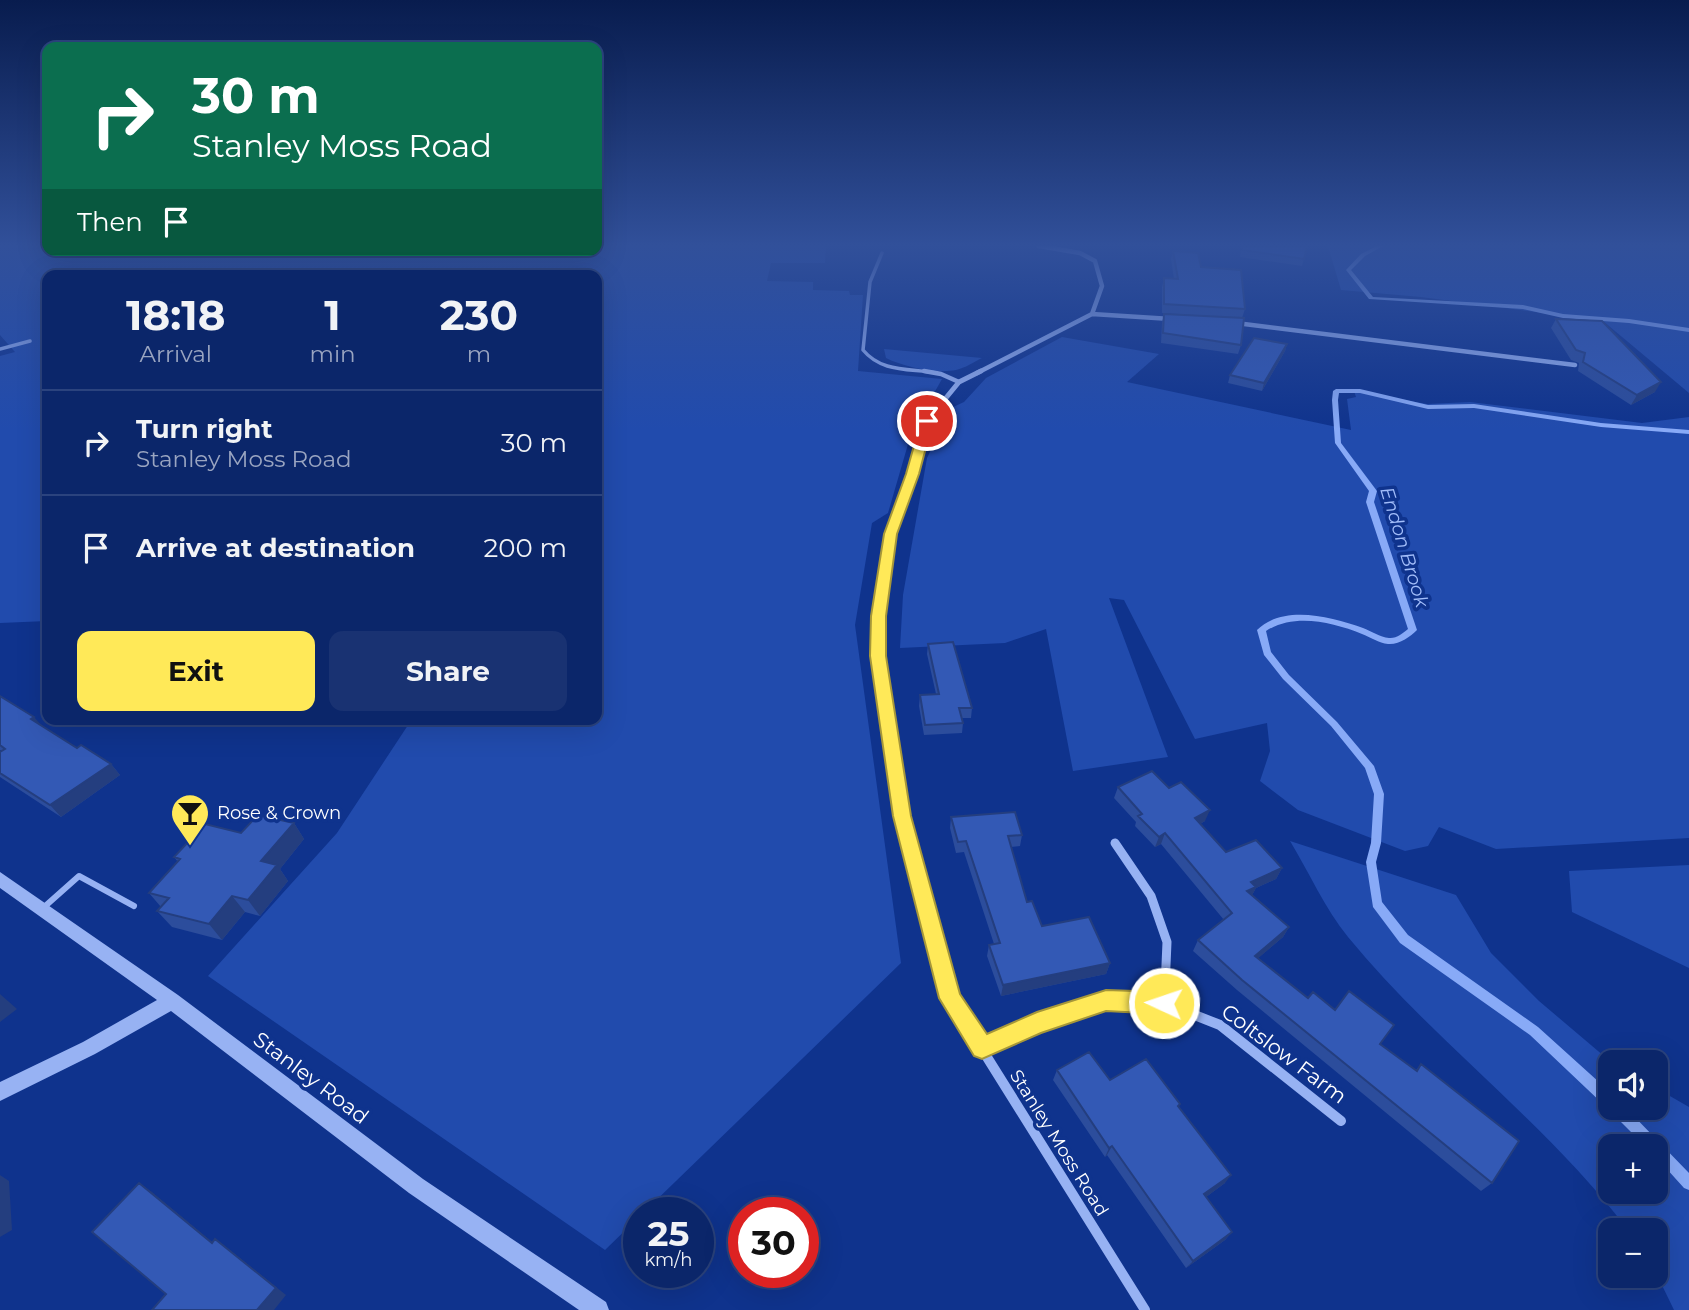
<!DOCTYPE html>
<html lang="en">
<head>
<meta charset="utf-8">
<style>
  :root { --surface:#0b266a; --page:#193272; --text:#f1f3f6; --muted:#9aa5c1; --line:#2b437e; --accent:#ffe958 }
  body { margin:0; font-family:Montserrat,sans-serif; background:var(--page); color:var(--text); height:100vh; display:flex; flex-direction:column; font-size:26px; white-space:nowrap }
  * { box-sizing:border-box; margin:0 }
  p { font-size:23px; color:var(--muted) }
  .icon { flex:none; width:38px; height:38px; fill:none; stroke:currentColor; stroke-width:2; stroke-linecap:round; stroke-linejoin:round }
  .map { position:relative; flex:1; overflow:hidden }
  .sheet { position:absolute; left:42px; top:270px; width:560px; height:455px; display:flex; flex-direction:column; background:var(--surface); border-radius:14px; box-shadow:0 7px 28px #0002,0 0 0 2px var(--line) }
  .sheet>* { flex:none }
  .guide { position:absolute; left:42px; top:42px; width:560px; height:214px; border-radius:14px; box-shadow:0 7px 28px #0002,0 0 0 2px var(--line); background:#0b6e4f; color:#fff; overflow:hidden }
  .buttons { position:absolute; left:1598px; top:1050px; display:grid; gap:14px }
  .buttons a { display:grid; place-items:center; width:70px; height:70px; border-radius:14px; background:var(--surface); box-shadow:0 7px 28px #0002,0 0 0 2px var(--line); font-size:35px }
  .speed { position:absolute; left:623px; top:1197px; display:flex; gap:14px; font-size:35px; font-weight:700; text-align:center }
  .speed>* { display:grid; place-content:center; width:91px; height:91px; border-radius:50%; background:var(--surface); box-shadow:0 7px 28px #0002,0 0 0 2px var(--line); line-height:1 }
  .speed small { font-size:18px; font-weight:400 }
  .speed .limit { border:10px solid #d22; background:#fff; color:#111 }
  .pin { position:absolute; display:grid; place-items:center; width:60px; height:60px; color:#fff; margin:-30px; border:4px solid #fff; border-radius:50%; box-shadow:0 2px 7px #0007 }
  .me { position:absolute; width:77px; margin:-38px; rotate:273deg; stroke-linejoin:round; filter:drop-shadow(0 0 5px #0008) }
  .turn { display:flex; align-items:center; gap:24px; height:147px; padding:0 35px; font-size:32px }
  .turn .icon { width:91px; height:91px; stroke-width:2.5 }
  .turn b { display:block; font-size:49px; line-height:60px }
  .then { display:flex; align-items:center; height:66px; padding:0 35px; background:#0003; gap:14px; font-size:26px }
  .eta { display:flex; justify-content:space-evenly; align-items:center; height:119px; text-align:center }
  .eta b { font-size:42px; font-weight:700; line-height:49px }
  .button { display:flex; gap:14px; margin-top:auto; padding:14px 35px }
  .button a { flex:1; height:80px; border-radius:14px; background:var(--accent); color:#111; font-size:28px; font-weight:700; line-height:80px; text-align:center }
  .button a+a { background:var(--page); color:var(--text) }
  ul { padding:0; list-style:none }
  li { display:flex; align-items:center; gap:21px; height:105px; padding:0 35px; border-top:2px solid var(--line) }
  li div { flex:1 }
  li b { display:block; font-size:26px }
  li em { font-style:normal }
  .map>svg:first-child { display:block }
</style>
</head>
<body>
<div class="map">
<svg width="1689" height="1310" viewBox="0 0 1689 1310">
  <rect width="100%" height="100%" fill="#0f338d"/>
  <!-- green -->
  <path fill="#214bad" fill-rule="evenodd" d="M0 246H47V250H597V246H826L825 263H771L767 281 813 282V290L849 291 850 295H863L858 371 942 379 911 434 888 513 872 523 855 625 901 963 643 1213H639V1217L605 1250 208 976 337 833 412 719H597V275H47V621L0 623V356L15 352 0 335Z
    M1328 246H1689V393L1603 321 1421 297 1341 290Z
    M1062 337 1159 354 1127 382 1351 430 1347 399 1356 397 1354 391 1427 404 1470 402 1642 423 1689 417V838L1496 849 1439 827 1428 846 1405 851 1298 810 1260 781 1270 751 1267 723 1195 739 1124 600 1109 598 1168 757 1073 771 1046 629 1005 643 900 648 903 595 927 458 951 408 964 402 986 378Z
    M884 349 982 358C974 362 965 368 956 370 936 374 904 367 886 358Z
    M1290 841 1456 895 1491 953 1539 1001 1611 1062 1610 1108H1656V1088L1689 1107V1310H1674L1656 1273V1230H1628C1546 1122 1434 1042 1348 937 1325 909 1309 872 1290 841ZM1610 1146H1656V1192H1610Z
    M1689 865V968L1572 912 1569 871Z"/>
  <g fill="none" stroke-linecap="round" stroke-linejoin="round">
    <!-- stream -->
    <path fill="#88aaf7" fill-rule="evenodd" d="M1377 246H1383L1365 256 1351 270 1373 297 1523 305 1563 314 1629 319 1689 328V332L1629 323 1563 318 1523 309 1369 299 1346 270 1361 254Z
      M1360 389 1428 405 1474 404 1601 423 1689 430V434L1601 427 1474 408 1428 409 1360 393H1339L1338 400 1341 443 1377 491 1374 502 1417 630C1410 637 1399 645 1388 644 1379 643 1370 637 1362 634 1332 622 1294 613 1266 631L1271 652 1289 675 1337 722 1374 766 1384 794 1381 843 1376 862 1382 902 1408 935 1538 1027 1610 1092V1108L1605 1106 1530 1035 1400 943 1373 907 1366 862 1371 843 1374 794 1365 768 1331 726 1283 679 1264 655 1257 630C1284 604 1331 617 1363 628 1371 631 1380 637 1389 638 1396 639 1403 633 1408 629L1366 502 1369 491 1335 443 1332 400 1333 391 1336 389Z
      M1610 1108H1626L1689 1173V1190L1684 1188 1656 1157V1146H1645L1612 1113Z"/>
    <!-- service-far2 -->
    <path stroke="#97b2f3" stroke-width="3.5" d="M882 253 870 282 863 350C882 373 910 368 937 373
      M0 349 30 341"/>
    <!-- service-far1 -->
    <path stroke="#97b2f3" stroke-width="4.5" d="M924 371 941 374 959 382"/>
    <!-- service -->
    <path stroke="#97b2f3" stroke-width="6" d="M43 908 79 876 134 906"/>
    <!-- minor-far4 -->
    <path stroke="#97b2f3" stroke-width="4.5" d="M1092 314 1171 319
      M1236 323 1575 365
      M977 373 1092 314 1102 286 1095 261 1080 253 1039 246"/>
    <!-- minor-far3 -->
    <path stroke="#97b2f3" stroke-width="5" d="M891 532 912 474 927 421 959 382 981 371"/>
    <!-- minor-far2 -->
    <path stroke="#97b2f3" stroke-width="7" d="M890 733 878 656 879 616 892 530"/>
    <!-- minor-far1 -->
    <path stroke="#97b2f3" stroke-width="9" d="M889 731 902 816 947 988
      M1115 843 1151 896 1167 942 1165 988"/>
    <!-- minor -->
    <path stroke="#97b2f3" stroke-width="10" d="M947 986 950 998 1145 1310
      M1164 1003 1165 986
      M982 1048 1037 1023 1106 1000 1164 1003 1220 1025 1341 1121"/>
    <!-- tertiary -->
    <path fill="#97b2f3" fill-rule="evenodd" d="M0 872 178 995 423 1179 606 1302 609 1310H579L409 1193 171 1011 95 1054 0 1101V1082L83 1042 157 1000 0 888Z"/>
  </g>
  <!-- wall -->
  <path fill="#2c4d9c" d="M1241 246H1307L1302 266 1240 257Z
    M1173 251 1201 267 1245 309 1242 318 1162 313V287L1164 278 1174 279 1171 259Z
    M1164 314 1241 345 1238 354 1161 343 1162 323Z
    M1556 319 1655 392 1631 405 1578 371 1579 363 1571 360 1551 328Z
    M1287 344 1285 351 1262 391 1228 383 1230 375Z
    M928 644 972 708 971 718H962L963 723 962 733 924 735 919 706 920 695 936 694 927 654Z
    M0 696 43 727 77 748 111 764 120 775 61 817 0 777V752L2 751 0 750Z
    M1118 787 1169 788 1205 821 1200 824 1226 852 1282 868 1276 879 1256 888 1252 895 1289 927 1283 937 1258 958 1308 998 1380 1044 1416 1070 1421 1064 1492 1183 1481 1191 1237 990 1193 951 1198 940 1224 920 1161 844 1155 847 1135 826 1136 822 1114 798Z
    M951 817 1022 835 1020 846 1011 847 1027 902 1042 926 1110 963 1106 974 1001 996 987 956 989 945 994 944 964 852 956 853 950 828Z
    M294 823 304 839 280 869 288 881 260 916 245 912 222 940 172 927 157 911 161 907 149 893 178 862 174 857 241 833Z
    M1057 1070 1110 1080 1179 1107 1225 1183 1206 1197 1232 1232 1225 1240 1186 1268 1107 1155 1105 1157 1053 1080Z"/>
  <!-- shaded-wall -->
  <path fill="#243e7f" d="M1287 344 1285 351 1262 391 1264 383Z
    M1661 382 1655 392 1631 405 1637 395Z
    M34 717 44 728 31 719Z
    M111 764 120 775 61 817 50 805Z
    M1210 810 1205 821 1191 829 1195 818Z
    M294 823 304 839 280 869 288 881 260 916 248 900 261 861Z
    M1165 833 1161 844 1155 847 1159 837Z
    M1282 868 1276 879 1256 888 1251 897 1241 902 1251 882Z
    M232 896 245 912 222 940 209 924Z
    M1289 927 1283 937 1249 966 1255 956Z
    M1110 963 1106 974 1001 996 1003 985Z
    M0 994 17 1009 0 1022Z
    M1112 1146 1107 1155 1105 1157 1109 1148Z
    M0 1175 9 1181 12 1230 0 1237Z
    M1231 1175 1225 1183 1198 1203 1204 1194Z
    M139 1183 152 1192 223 1251 212 1243Z
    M1232 1232 1225 1240 1186 1268 1193 1261Z
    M215 1239 226 1247 286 1295 274 1310H257Z"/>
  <!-- building -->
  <path fill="#3359b5" stroke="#243e7f" stroke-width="2" d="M1242 246H1307L1304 259 1242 250Z
    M1173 251 1198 253 1201 267 1241 270 1245 309 1164 304V278L1178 279Z
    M1164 314 1244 318 1241 345 1163 333Z
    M1556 319 1602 321 1661 382 1637 395 1583 362 1585 353 1576 350Z
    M1254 338 1287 344 1264 383 1230 375Z
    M953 642 972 708H959L963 723 925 725 920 695 939 694 928 644Z
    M0 696 34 717 31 719 77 748 81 745 111 764 50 805 0 773V752L5 749 0 745Z
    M1152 771 1169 788 1181 782 1210 810 1195 818 1226 852 1256 840 1282 868 1251 882 1256 887 1247 891 1289 927 1255 956 1308 998 1313 992 1335 1010 1349 991 1394 1025 1380 1044 1417 1071 1421 1064 1519 1141 1492 1183 1242 980 1198 940 1232 913 1165 833 1159 837 1138 816 1142 814 1118 787Z
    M1015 812 1022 835 1008 836 1027 902 1032 901 1042 926 1089 917 1110 963 1003 985 989 945 1000 943 966 841 958 842 951 817Z
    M258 815 294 823 261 861 277 865 248 900 232 896 209 924 157 911 169 898 149 893 180 859 174 857 205 824 241 833Z
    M1089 1052 1110 1080 1146 1059 1180 1104 1178 1106 1231 1175 1204 1194 1232 1232 1193 1261 1112 1146 1109 1148 1057 1070Z
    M139 1183 212 1243 215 1239 276 1288 257 1310H152L166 1294 92 1232Z"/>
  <!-- sky -->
  <linearGradient id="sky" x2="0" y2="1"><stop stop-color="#081c4e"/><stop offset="0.57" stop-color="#31509a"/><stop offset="1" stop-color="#31509a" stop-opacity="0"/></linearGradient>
  <rect width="1689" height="430" fill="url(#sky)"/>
  <!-- route -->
  <path fill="#ffe958" stroke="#a69739" stroke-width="2" d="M927 418 933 421 919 474 897 534 886 616V656L911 816 960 994 987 1034 1037 1012 1106 990 1164 992 1172 995 1176 1003 1172 1010 1164 1014 1106 1011 1041 1033 982 1059 974 1056 939 998 893 816 870 656 871 616 884 534 906 474 921 421Z"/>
  <!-- icons -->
  <defs>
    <symbol id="bar-pin" viewBox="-11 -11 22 30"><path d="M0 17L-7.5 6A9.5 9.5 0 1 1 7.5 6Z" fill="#ffe958" stroke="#0f338d"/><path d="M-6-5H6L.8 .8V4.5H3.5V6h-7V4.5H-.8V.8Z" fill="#111"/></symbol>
  </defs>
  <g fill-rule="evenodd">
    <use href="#bar-pin" x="168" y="791" width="44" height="60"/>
  </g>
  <g text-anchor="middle" stroke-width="7" stroke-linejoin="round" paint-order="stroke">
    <!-- poi labels -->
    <g font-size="18" fill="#fff" stroke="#0f338d" text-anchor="start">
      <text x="217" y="819">Rose &amp; Crown</text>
    </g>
    <!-- street labels -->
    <g font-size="18" fill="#fff" stroke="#0f338d">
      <text transform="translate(1059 1143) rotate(58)" y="6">Stanley Moss Road</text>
    </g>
    <!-- water labels -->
    <g font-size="19" font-style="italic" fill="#a2bdfa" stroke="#0f338d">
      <text transform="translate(1405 547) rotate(73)" y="7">Endon Brook</text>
    </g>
    <!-- near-street labels -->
    <g font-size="21" fill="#fff" stroke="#0f338d">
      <text transform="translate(1284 1054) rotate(37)" y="7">Coltslow Farm</text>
      <text transform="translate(311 1078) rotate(37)" y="7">Stanley Road</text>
    </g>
  </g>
</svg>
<div class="buttons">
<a><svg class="icon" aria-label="sound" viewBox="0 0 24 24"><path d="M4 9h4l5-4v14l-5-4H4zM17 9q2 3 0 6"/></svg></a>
<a>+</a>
<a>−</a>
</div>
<div class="speed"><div>25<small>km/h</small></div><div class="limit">30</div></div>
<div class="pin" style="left:927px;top:421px;background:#d93025"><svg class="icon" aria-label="arrive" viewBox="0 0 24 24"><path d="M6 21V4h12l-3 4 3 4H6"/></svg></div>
<svg class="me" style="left:1164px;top:1003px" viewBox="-20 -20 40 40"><circle r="17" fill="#ffe958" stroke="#fff" stroke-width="3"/><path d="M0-11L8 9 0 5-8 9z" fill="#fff"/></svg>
<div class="guide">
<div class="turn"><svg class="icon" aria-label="right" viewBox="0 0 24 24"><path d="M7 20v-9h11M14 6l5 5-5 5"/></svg><div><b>30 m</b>Stanley Moss Road</div></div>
<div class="then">Then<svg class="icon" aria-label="arrive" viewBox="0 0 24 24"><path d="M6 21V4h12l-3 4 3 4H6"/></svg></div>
</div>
<section class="sheet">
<div class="eta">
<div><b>18:18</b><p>Arrival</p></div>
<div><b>1</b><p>min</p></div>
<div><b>230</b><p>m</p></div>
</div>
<ul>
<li><svg class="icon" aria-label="right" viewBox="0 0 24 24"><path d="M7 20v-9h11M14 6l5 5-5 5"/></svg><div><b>Turn right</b><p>Stanley Moss Road</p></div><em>30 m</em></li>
<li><svg class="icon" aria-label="arrive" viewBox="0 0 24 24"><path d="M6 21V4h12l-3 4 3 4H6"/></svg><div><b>Arrive at destination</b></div><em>200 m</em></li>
</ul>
<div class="button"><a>Exit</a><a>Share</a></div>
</section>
</div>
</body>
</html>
